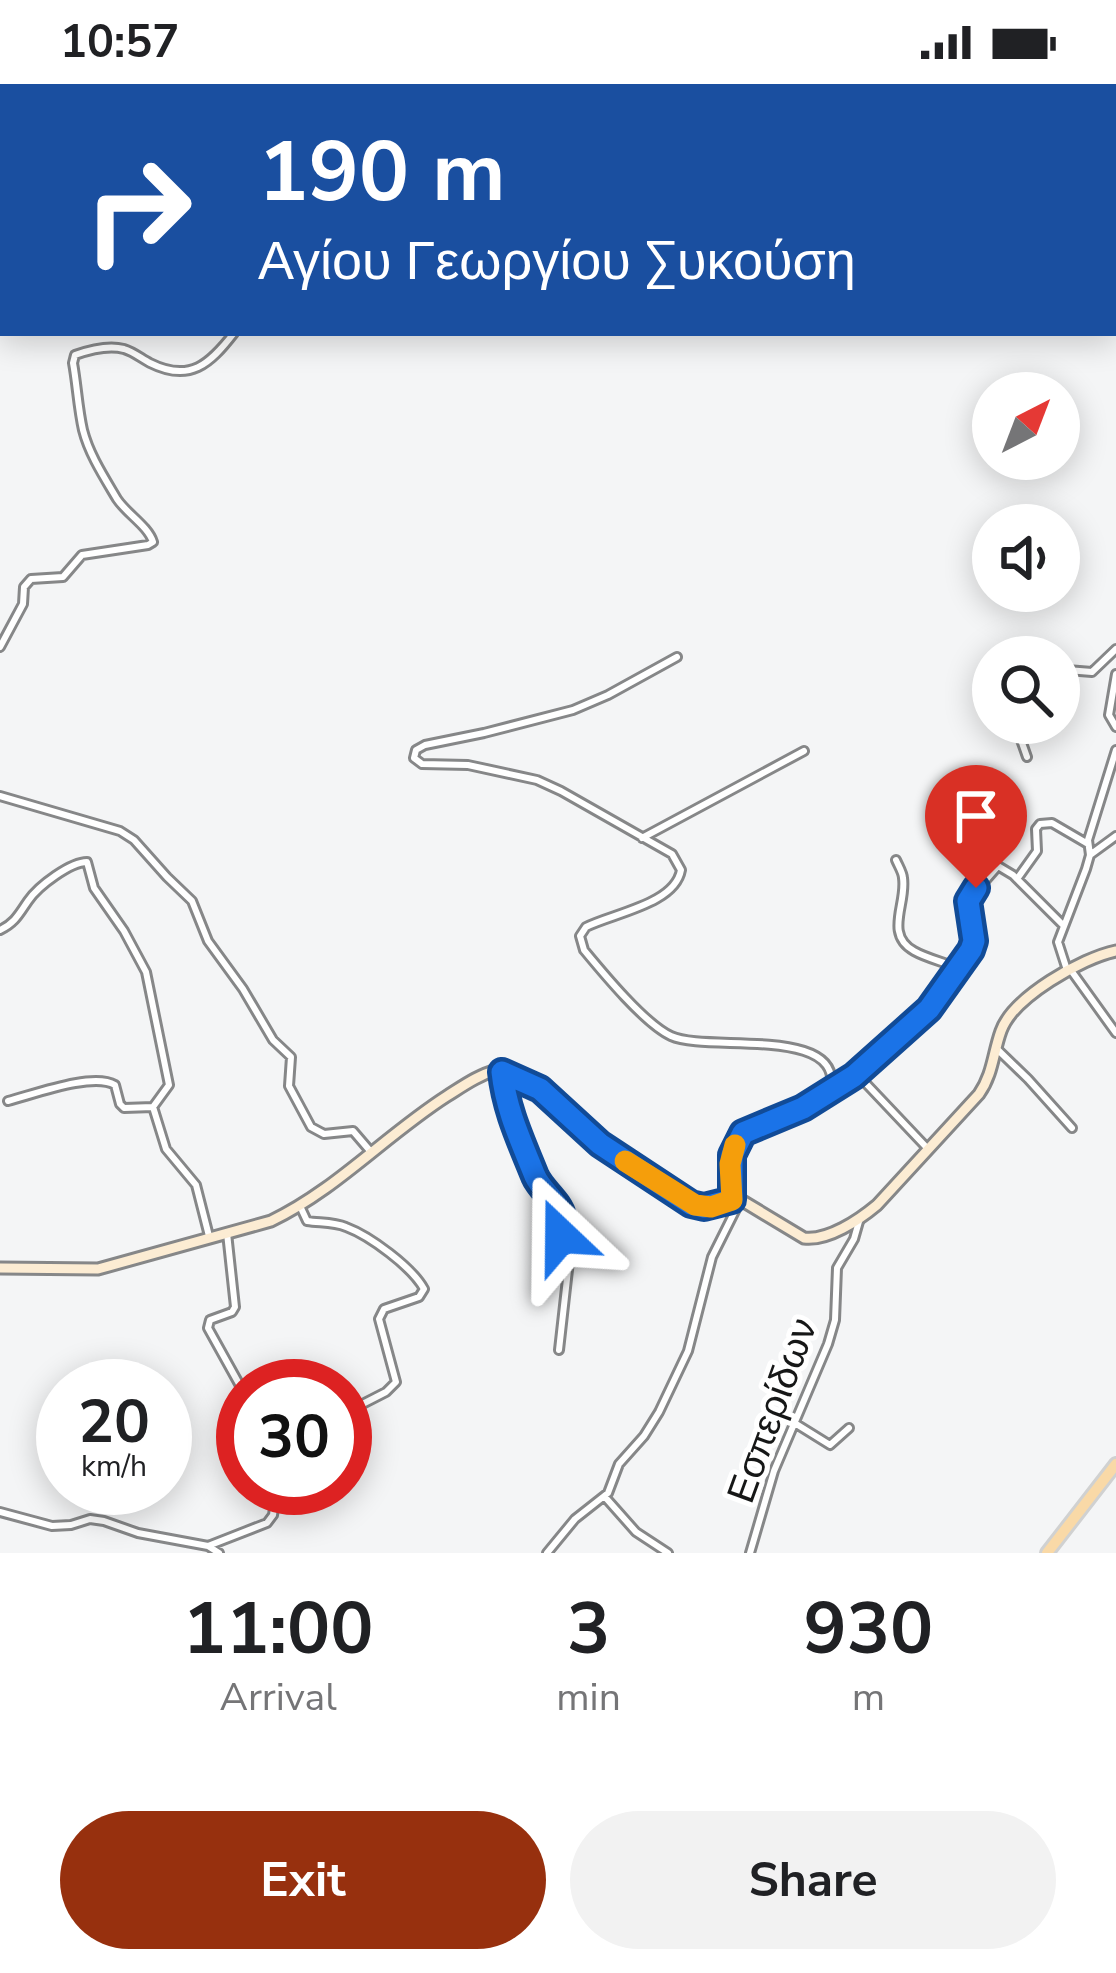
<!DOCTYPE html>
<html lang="en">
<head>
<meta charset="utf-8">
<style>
  :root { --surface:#fff; --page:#f2f2f2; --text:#202124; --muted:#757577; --accent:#97300e }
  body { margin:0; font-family:"Nunito Sans",sans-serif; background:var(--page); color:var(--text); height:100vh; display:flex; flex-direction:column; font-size:45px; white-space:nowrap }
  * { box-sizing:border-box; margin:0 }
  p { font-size:39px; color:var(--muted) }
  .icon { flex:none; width:66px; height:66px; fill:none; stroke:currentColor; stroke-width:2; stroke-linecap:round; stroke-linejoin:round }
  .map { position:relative; height:1469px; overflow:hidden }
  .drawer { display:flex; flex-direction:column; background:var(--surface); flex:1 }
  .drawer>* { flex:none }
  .banner { position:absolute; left:0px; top:0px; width:1116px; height:252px; box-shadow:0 6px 30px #0003; background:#1a4fa0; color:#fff; overflow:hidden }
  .needle { width:78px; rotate:42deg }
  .controls { position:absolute; left:972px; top:288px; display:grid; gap:24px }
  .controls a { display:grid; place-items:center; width:108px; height:108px; border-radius:50%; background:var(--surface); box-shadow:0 6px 30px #0003; font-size:60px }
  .speed { position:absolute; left:36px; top:1275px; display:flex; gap:24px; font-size:60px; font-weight:700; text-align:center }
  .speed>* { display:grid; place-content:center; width:156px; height:156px; border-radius:50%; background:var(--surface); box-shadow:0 6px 30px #0003; line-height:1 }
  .speed small { font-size:30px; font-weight:400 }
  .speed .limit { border:18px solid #d22; background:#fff; color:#111 }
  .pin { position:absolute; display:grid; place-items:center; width:102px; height:102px; color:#fff; margin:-123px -51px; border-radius:50% 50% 50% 0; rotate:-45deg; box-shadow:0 0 12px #0007 }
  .pin .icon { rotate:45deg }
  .me { position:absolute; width:132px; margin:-66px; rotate:337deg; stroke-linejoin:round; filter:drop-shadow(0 0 9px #0008) }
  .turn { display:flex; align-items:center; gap:42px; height:252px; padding:0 60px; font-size:54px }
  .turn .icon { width:156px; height:156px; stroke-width:2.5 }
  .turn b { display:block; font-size:84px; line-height:102px }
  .eta { display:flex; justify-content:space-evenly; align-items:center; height:204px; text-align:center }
  .eta b { font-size:72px; font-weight:700; line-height:84px }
  .cta { display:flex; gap:24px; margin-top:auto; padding:24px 60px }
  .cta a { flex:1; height:138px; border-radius:72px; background:var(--accent); color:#fff; font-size:48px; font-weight:700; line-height:138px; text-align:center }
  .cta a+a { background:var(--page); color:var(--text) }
  .status { display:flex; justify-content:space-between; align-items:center; height:84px; padding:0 60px; background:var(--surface); direction:ltr }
  .status svg { height:33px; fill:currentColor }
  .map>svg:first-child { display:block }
</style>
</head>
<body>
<div class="status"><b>10:57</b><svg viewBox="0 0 49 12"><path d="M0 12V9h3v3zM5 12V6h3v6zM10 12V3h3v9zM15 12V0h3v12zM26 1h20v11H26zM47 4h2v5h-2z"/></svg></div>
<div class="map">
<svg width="1116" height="1469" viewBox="0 0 1116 1469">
  <rect width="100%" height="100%" fill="#f4f5f6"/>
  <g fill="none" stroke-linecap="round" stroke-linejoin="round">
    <defs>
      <path id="minor" d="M308 3 312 0
        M0 563 23 520 24 503 31 495 63 493 82 471 148 461 153 458C148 442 127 430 117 415 104 393 89 370 83 346 78 324 77 301 73 279L75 271C89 266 109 261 124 265 134 268 142 275 150 279 190 299 210 280 234 249
        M677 573 608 611 573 626 484 649 425 661 416 666 414 674 422 680 468 681 537 696 561 707 672 770 681 786C675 820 614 829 586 843L580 852 584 866C603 889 645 940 671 952 707 969 847 940 830 1008
        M1116 590 1109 631 1116 643
        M1059 591 1067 586 1092 588 1116 565
        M1015 639 1027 673
        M0 712 120 747 134 756 167 793 192 817 208 857 243 905 273 956 291 973 289 1002 311 1043 324 1050 353 1047 371 1068
        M642 754 804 667
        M1090 771 1116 752
        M896 776C898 781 903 789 903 794 907 820 884 850 914 867 928 875 945 878 960 885
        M1017 795 1037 767 1036 745 1040 740 1052 739 1088 760
        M0 846C15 839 19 830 28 817 39 801 71 778 87 778L94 804 124 847 146 888 169 1001 153 1023 166 1065 196 1101 209 1152
        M1070 885 1116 949
        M1067 886 1058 858 1086 785 1090 771 1088 756 1116 666
        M997 965 1028 995 1072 1044
        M503 988 505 1015 517 1050 531 1077 536 1095 562 1131 561 1152 569 1177 559 1266
        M857 990 928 1065
        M8 1017C35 1010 93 988 115 1001L120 1020 124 1024 153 1023
        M732 1116V1071L743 1049C762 1039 783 1035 803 1025 843 1003 966 906 973 860 975 849 969 828 969 815L998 782 1013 791 1064 842
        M300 1122 307 1137C320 1139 334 1138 346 1143 370 1152 412 1183 424 1205L419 1213 384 1225 379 1235 396 1298 386 1308 345 1329
        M227 1149 235 1223 232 1228 210 1236 208 1244 243 1307
        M793 1338 830 1361 849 1344
        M605 1413 636 1448 668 1469
        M0 1428 52 1442 71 1441 90 1435 104 1437 138 1449 208 1462 219 1469
        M208 1462 267 1439 273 1431 277 1404
        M547 1469 575 1435 608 1409 619 1380 644 1352 659 1328 688 1267 712 1173 739 1119
        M750 1469 774 1387 828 1260 835 1236 837 1184 854 1155 860 1134"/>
      <path id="secondary" d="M0 1184 98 1185 271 1137C336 1106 386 1051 447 1012 463 1002 478 991 497 986L540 1005 600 1060 691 1120 704 1123 741 1116 804 1154C828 1157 859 1136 877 1121L979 1010C993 990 993 969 1001 947 1013 913 1082 874 1116 867"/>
      <path id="primary" d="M1047 1469 1116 1380"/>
    </defs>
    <!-- minor casing -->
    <use href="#minor" stroke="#868788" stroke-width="12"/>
    <!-- secondary casing -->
    <use href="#secondary" stroke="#868788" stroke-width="15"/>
    <!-- primary casing -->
    <use href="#primary" stroke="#d0d1d1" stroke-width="16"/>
    <!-- minor -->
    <use href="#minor" stroke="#fff" stroke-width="6"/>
    <!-- secondary -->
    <use href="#secondary" stroke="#fcecd3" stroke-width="9"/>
    <!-- primary -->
    <use href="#primary" stroke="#f9d9a7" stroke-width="10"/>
  </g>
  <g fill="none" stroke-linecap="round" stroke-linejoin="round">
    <defs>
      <path id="route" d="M561 1152C561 1146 564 1139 562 1132 559 1118 541 1106 535 1092 521 1057 506 1026 502 988L540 1005 600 1060 691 1120 704 1123 732 1116V1071L743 1049 803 1024 854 992 929 925 971 866 974 857 968 817 976 804"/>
    </defs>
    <!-- route casing -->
    <use href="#route" stroke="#114b97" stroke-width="30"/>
    <!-- route -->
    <use href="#route" stroke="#1a73e8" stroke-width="21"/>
    <!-- slow -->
    <path stroke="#f59e0b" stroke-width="21" d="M625 1077 695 1121 711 1123 732 1116 730 1080 735 1061"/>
  </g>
  <g text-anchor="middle" stroke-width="10" stroke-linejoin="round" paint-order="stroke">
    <!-- street labels -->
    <g font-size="39" fill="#161717" stroke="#fff">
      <text transform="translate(771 1326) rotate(-70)" y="14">Εσπερίδων</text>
    </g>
  </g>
</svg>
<div class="controls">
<a><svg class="needle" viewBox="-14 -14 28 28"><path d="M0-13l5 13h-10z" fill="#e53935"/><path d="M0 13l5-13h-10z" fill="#757577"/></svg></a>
<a><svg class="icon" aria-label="sound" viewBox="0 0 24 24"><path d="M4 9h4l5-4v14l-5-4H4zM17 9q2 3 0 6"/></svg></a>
<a><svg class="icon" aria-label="search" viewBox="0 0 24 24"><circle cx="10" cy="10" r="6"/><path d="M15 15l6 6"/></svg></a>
</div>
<div class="speed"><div>20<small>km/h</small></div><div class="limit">30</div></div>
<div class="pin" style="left:976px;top:804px;background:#d93025"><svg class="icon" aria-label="arrive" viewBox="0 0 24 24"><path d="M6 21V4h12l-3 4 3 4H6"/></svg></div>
<svg class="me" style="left:561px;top:1152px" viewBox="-20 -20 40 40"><path d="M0-17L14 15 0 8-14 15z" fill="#1a73e8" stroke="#fff" stroke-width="4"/></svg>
<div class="banner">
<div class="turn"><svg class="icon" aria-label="right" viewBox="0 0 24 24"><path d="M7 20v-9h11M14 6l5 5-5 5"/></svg><div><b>190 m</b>Αγίου Γεωργίου Συκούση</div></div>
</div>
</div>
<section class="drawer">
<div class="eta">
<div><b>11:00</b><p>Arrival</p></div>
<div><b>3</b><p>min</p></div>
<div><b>930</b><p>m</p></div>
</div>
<div class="cta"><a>Exit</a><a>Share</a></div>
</section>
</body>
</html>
